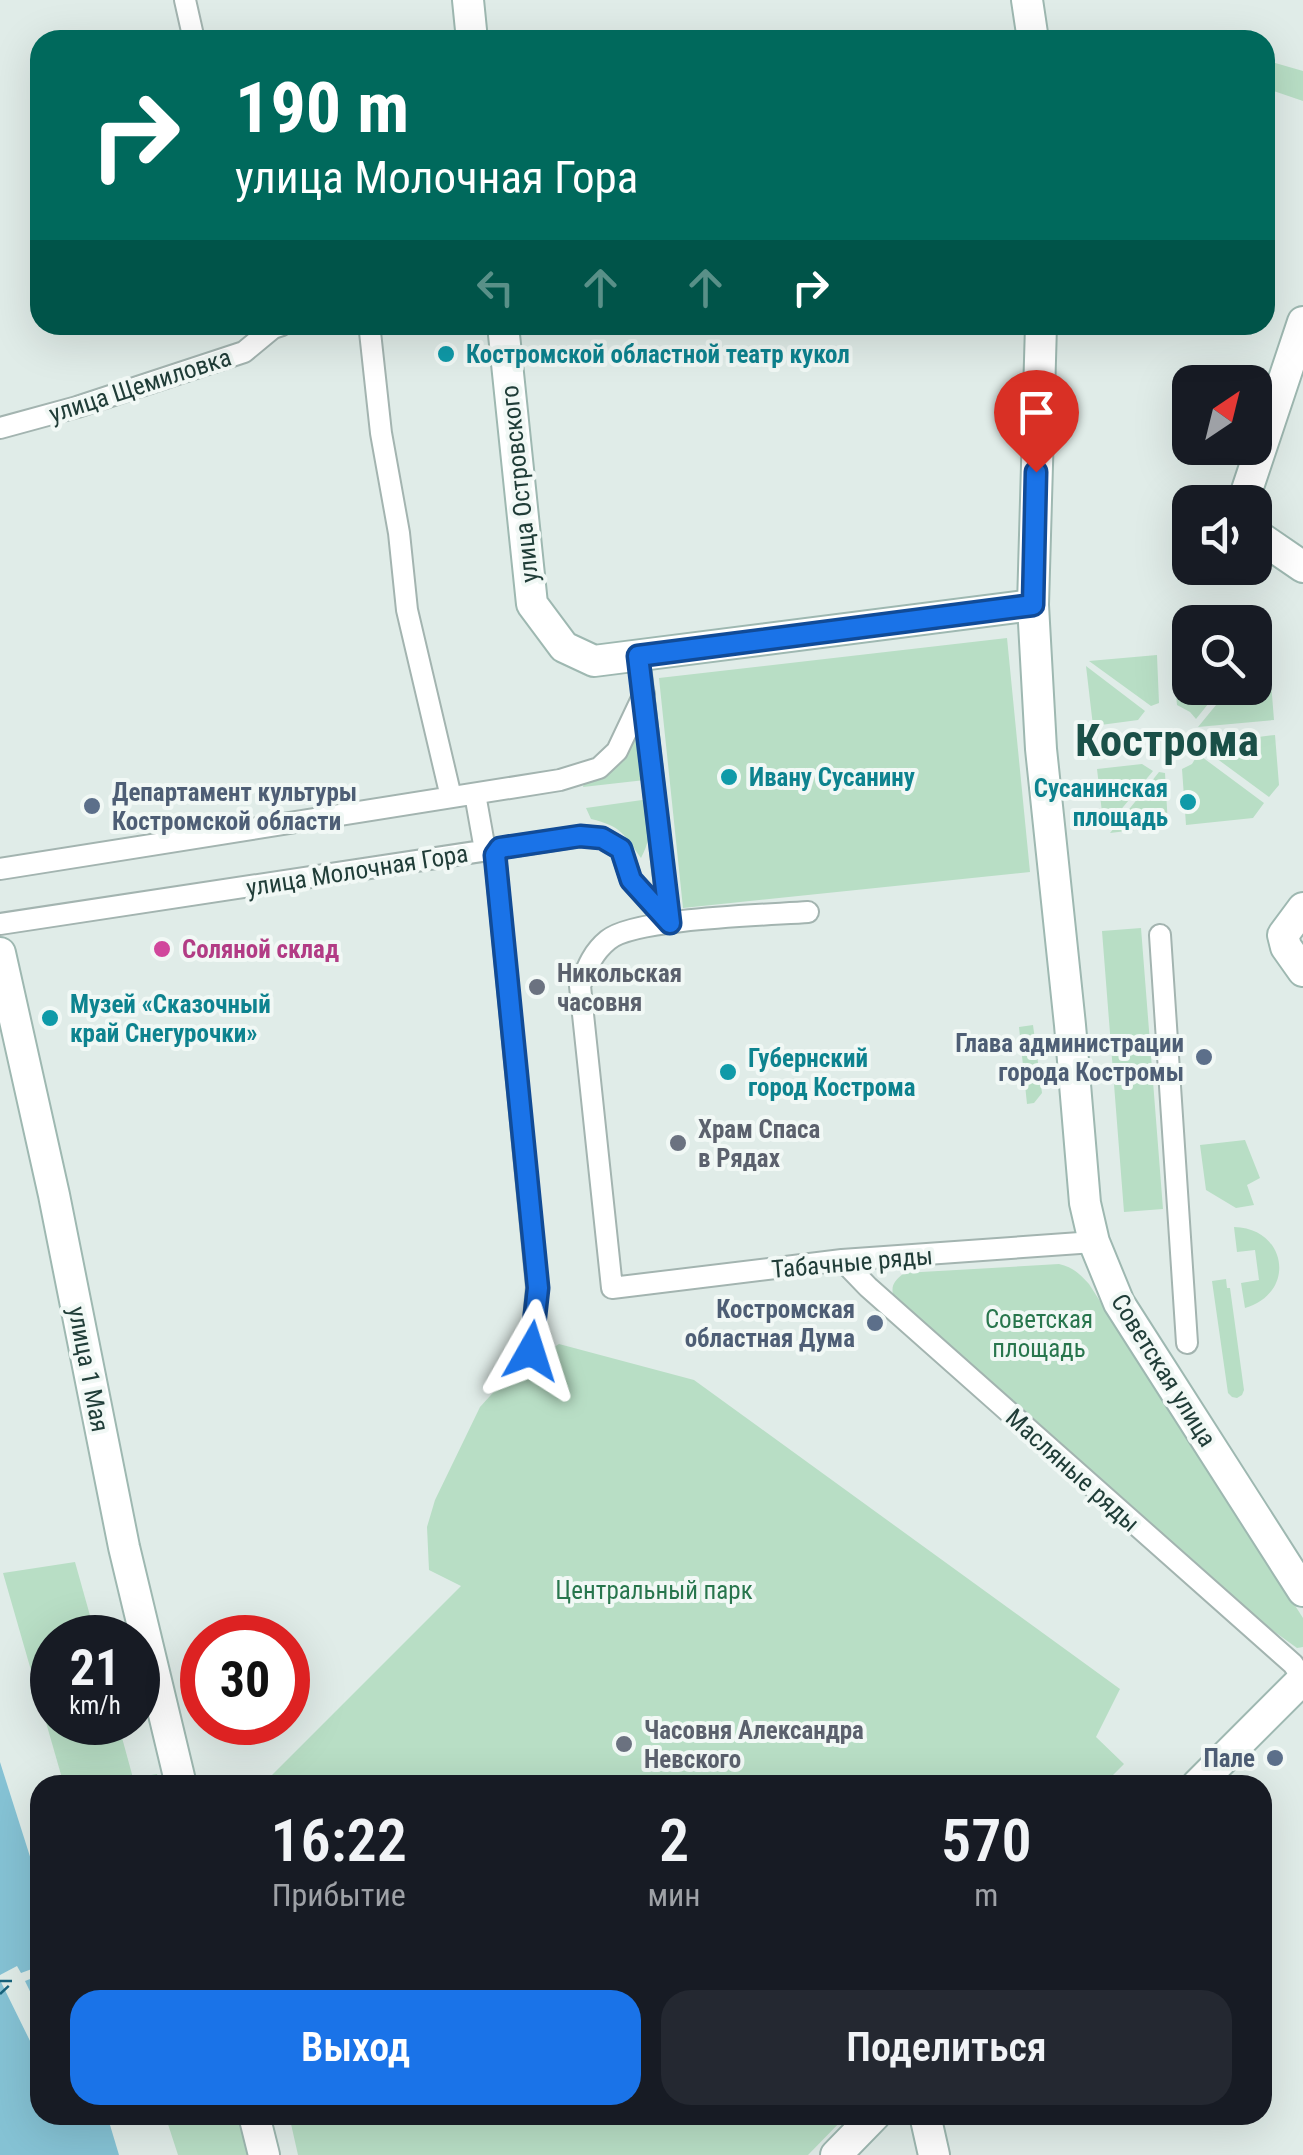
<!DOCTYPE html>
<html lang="ru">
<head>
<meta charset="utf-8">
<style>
  :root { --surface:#171b24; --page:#242831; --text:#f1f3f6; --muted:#9ea1a6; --accent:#1a73e8 }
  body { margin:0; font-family:"Roboto Condensed",sans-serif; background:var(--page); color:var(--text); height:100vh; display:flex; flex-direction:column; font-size:38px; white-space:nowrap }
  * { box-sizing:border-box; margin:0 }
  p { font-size:32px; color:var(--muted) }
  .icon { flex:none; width:55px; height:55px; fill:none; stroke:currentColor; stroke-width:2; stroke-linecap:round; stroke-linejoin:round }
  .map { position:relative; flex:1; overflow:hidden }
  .side { position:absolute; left:30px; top:1775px; width:1242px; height:350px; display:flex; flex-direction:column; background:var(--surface); border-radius:30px; box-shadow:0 10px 40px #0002 }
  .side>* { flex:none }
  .top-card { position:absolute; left:30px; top:30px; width:1245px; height:305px; border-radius:30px; box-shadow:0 10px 40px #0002; background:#00695c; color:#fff; overflow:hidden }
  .needle { width:65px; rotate:35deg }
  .controls { position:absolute; left:1172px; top:365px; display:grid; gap:20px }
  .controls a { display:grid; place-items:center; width:100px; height:100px; border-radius:20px; background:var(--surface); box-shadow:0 10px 40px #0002; font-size:50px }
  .speed { position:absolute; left:30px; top:1615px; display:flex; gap:20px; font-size:50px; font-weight:700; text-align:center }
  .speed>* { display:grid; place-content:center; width:130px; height:130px; border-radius:50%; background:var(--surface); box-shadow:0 10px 40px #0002; line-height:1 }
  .speed small { font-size:25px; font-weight:400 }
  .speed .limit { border:15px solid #d22; background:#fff; color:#111 }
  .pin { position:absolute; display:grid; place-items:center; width:85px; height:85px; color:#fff; margin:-102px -42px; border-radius:50% 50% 50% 0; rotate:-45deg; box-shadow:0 0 10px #0007 }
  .pin .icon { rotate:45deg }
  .me { position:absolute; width:110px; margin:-55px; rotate:6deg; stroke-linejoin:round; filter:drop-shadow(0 0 8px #0008) }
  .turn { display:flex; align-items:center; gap:35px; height:210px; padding:0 40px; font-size:45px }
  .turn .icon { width:130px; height:130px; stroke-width:2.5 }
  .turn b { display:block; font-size:70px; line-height:85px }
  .lanes { display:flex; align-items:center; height:95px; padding:0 40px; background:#0003; justify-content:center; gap:50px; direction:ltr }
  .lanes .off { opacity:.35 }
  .eta { display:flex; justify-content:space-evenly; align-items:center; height:170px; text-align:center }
  .eta b { font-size:60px; font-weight:600; line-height:70px }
  .action { display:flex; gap:20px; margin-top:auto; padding:20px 40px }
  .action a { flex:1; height:115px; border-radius:30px; background:var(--accent); color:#fff; font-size:40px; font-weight:600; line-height:115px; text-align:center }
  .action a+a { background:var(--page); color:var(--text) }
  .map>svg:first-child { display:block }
</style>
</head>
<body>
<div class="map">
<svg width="1303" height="2155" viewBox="0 0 1303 2155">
  <rect width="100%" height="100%" fill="#e0ece8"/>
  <!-- green -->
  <path fill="#b8dec5" d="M1265 60 1303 71V101L1265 88Z
    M1007 638 1030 872 683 908 659 678Z
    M1190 652V688H1221L1196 719 1190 712 1177 705 1172 654Z
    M1157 655 1159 703 1151 706 1089 661Z
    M1255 658 1270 670 1274 720 1198 727 1230 688H1255Z
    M1086 666 1145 711 1138 720 1093 726Z
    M639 730 645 780 583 787 584 783Z
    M1275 735 1279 785 1269 797 1201 747V744Z
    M1198 754 1264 803 1253 818 1186 825 1182 769 1192 764Z
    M1142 764 1153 771 1104 830 1097 769Z
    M1159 772 1165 773 1168 826 1110 833Z
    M649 799C651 821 652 838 641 858 624 834 621 826 591 819L586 808Z
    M1141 928 1163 1209 1124 1212 1102 931Z
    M1033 1025 1042 1093 1034 1103 1027 1104 1019 1027Z
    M1245 1140 1260 1178 1247 1185 1254 1205 1236 1208 1206 1190 1200 1145Z
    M1234 1227C1287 1228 1297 1293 1245 1308L1241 1283 1259 1280 1255 1250 1237 1252Z
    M1059 1264C1073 1267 1080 1274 1089 1284L1303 1618V1647L1297 1648 1250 1614 894 1298C890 1286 894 1281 904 1273Z
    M1226 1279 1227 1288H1230L1244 1390 1242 1395 1237 1398 1232 1397 1228 1393 1212 1281Z
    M559 1344 694 1380 1120 1689 1096 1737 1124 1764 1112 1776 1120 1785H262L461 1586 429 1570 427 1527 435 1500 480 1407 510 1374Z
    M75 1562 96 1637 52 1638V1722L118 1723 133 1778 157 1774 160 1785H64L3 1573Z
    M165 2115H241L251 2155H178Z
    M289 2115H847L808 2155H298Z"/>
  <!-- water -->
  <path fill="#85c2d4" d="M0 1762 40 1888V2115H107L119 2155H0Z"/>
  <!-- pier -->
  <path fill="#e0ece8" d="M17 1966 21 1973 40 1966V1975L25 1981 40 2012V2043L33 2047 0 1980V1975Z"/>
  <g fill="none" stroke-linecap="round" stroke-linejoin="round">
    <!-- ferry -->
    <path stroke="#17637c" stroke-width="2.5" stroke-dasharray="12 10" stroke-linecap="butt" d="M0 1981H12
      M0 1994 14 1981"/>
    <defs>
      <path id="street" d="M185 0 194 40
        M367 325 370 332 381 433 399 533 407 610 451 797
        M0 428 77 407 244 352 273 328 282 325
        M639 656 669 923
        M475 794 485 850
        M500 848 495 855 537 1287 531 1351
        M0 869 560 780 599 768 617 751 644 694
        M808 912C768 915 634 918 608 940 592 953 587 968 580 986L612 1288 842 1260 1094 1242
        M0 924 581 836 602 838 621 849 631 880 669 923
        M1160 935 1187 1343
        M842 1260 868 1287 1293 1664 1303 1679"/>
      <path id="secondary" d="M468 0 472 40
        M1027 0 1033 40
        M503 325 532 604 564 647 594 661 1033 605
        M1041 325 1033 605 1041 749 1070 1025 1085 1203 1094 1242 1119 1303 1303 1591
        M1243 502 1303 322
        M1255 534 1303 567
        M1303 908 1283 935 1286 947 1303 971
        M0 953 54 1195 124 1547 181 1785
        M1197 1785 1303 1679
        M254 2115 264 2155
        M925 2115 934 2155
        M836 2155 875 2115"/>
    </defs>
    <!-- street casing -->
    <use href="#street" stroke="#a3b4b0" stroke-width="24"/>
    <!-- secondary casing -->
    <use href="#secondary" stroke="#9eb8b1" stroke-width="34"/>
    <!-- street -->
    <use href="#street" stroke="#fff" stroke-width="20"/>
    <!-- secondary -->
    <use href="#secondary" stroke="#fff" stroke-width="30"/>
  </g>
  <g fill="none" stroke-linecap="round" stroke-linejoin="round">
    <defs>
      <path id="route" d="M531 1351 538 1288 495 855 500 848 580 836 602 838 621 849 631 880 670 923 638 656 1033 605 1036 472"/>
    </defs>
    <!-- route casing -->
    <use href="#route" stroke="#114b97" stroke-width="25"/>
    <!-- route -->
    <use href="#route" stroke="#1a73e8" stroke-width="18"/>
  </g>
  <!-- markers -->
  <g fill="#0f9aa8" stroke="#f1f8f5" stroke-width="4">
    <circle cx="446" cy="354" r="10"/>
    <circle cx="729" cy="777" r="10"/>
    <circle cx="1188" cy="802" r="10"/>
    <circle cx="50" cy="1018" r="10"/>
    <circle cx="728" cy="1072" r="10"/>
  </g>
  <g fill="#5c6f8a" stroke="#f1f8f5" stroke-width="4">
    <circle cx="92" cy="806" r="10"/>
    <circle cx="1204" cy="1057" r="10"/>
    <circle cx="875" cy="1323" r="10"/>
    <circle cx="1275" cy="1758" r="10"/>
  </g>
  <circle fill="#d1479c" stroke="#f1f8f5" stroke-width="4" cx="162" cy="949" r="10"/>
  <g fill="#6b7280" stroke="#f1f8f5" stroke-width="4">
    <circle cx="537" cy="987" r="10"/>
    <circle cx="678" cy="1143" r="10"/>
    <circle cx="624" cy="1744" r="10"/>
  </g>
  <g text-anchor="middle" stroke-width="8" stroke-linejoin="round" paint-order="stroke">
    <!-- culture labels -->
    <g font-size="25" font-weight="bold" fill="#0d838f" stroke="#f1f8f5" text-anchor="start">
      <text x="466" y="363">Костромской областной театр кукол</text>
      <text x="749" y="786">Ивану Сусанину</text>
      <text x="1168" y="797" text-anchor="end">Сусанинская<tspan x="1168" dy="29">площадь</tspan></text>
      <text x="70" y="1013">Музей «Сказочный<tspan x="70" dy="29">край Снегурочки»</tspan></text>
      <text x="748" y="1067">Губернский<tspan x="748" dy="29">город Кострома</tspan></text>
    </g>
    <!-- street labels -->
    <g font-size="25" fill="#203d38" stroke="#f1f8f5">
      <text transform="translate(140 385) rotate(-18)" y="9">улица Щемиловка</text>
      <text transform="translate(519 484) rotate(-96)" y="9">улица Островского</text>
      <text transform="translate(357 870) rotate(-9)" y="9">улица Молочная Гора</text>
      <text transform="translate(852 1262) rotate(-5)" y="9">Табачные ряды</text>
      <text transform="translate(89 1369) rotate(79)" y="9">улица 1 Мая</text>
      <text transform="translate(1164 1370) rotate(58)" y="9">Советская улица</text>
      <text transform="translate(1073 1470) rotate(42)" y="9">Масляные ряды</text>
    </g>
    <!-- service labels -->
    <g font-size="25" font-weight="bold" fill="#4e5e75" stroke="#f1f8f5" text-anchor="end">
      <text x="112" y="801" text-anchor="start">Департамент культуры<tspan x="112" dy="29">Костромской области</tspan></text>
      <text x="1184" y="1052">Глава администрации<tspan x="1184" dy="29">города Костромы</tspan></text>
      <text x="855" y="1318">Костромская<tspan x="855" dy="29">областная Дума</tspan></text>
      <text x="1255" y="1767">Пале</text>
    </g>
    <!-- hotel labels -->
    <g font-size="25" font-weight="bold" fill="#b23c85" stroke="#f1f8f5" text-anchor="start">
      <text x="182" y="958">Соляной склад</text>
    </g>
    <!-- worship labels -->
    <g font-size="25" font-weight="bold" fill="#5b616d" stroke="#f1f8f5" text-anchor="start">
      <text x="557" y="982">Никольская<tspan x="557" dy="29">часовня</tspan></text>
      <text x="698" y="1138">Храм Спаса<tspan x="698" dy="29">в Рядах</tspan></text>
      <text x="644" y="1739">Часовня Александра<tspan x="644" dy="29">Невского</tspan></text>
    </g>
    <!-- park labels -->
    <g font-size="25" fill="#28764d" stroke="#f1f8f5">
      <text x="1039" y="1328">Советская<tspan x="1039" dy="29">площадь</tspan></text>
      <text x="654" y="1599">Центральный парк</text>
    </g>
    <!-- town labels -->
    <g font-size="45" font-weight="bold" fill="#1b5048" stroke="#f1f8f5">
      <text x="1167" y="756">Кострома</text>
    </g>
  </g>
</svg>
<div class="controls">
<a><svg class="needle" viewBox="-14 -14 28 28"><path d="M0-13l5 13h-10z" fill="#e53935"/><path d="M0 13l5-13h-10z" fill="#9ea1a6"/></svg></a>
<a><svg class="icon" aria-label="sound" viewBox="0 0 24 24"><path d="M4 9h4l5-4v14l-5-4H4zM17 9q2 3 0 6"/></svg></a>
<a><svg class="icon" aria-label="search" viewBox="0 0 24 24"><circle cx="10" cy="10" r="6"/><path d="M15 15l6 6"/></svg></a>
</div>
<div class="speed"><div>21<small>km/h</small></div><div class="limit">30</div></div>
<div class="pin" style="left:1036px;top:472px;background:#d93025"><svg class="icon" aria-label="arrive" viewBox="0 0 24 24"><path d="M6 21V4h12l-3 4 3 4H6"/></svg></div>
<svg class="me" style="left:531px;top:1351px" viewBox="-20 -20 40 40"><path d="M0-17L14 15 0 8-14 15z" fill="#1a73e8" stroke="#fff" stroke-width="4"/></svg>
<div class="top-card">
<div class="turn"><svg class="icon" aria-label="right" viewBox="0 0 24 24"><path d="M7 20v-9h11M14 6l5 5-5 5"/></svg><div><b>190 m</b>улица Молочная Гора</div></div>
<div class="lanes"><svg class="icon off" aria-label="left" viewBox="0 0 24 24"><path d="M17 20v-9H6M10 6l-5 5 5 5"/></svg><svg class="icon off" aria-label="ahead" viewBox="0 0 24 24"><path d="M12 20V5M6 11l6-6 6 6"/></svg><svg class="icon off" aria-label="ahead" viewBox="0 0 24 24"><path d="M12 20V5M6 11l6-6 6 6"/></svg><svg class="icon" aria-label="right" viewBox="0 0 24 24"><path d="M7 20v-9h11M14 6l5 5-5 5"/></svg></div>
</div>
<section class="side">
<div class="eta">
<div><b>16:22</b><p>Прибытие</p></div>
<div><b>2</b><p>мин</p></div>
<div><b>570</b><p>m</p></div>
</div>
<div class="action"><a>Выход</a><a>Поделиться</a></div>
</section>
</div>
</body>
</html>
